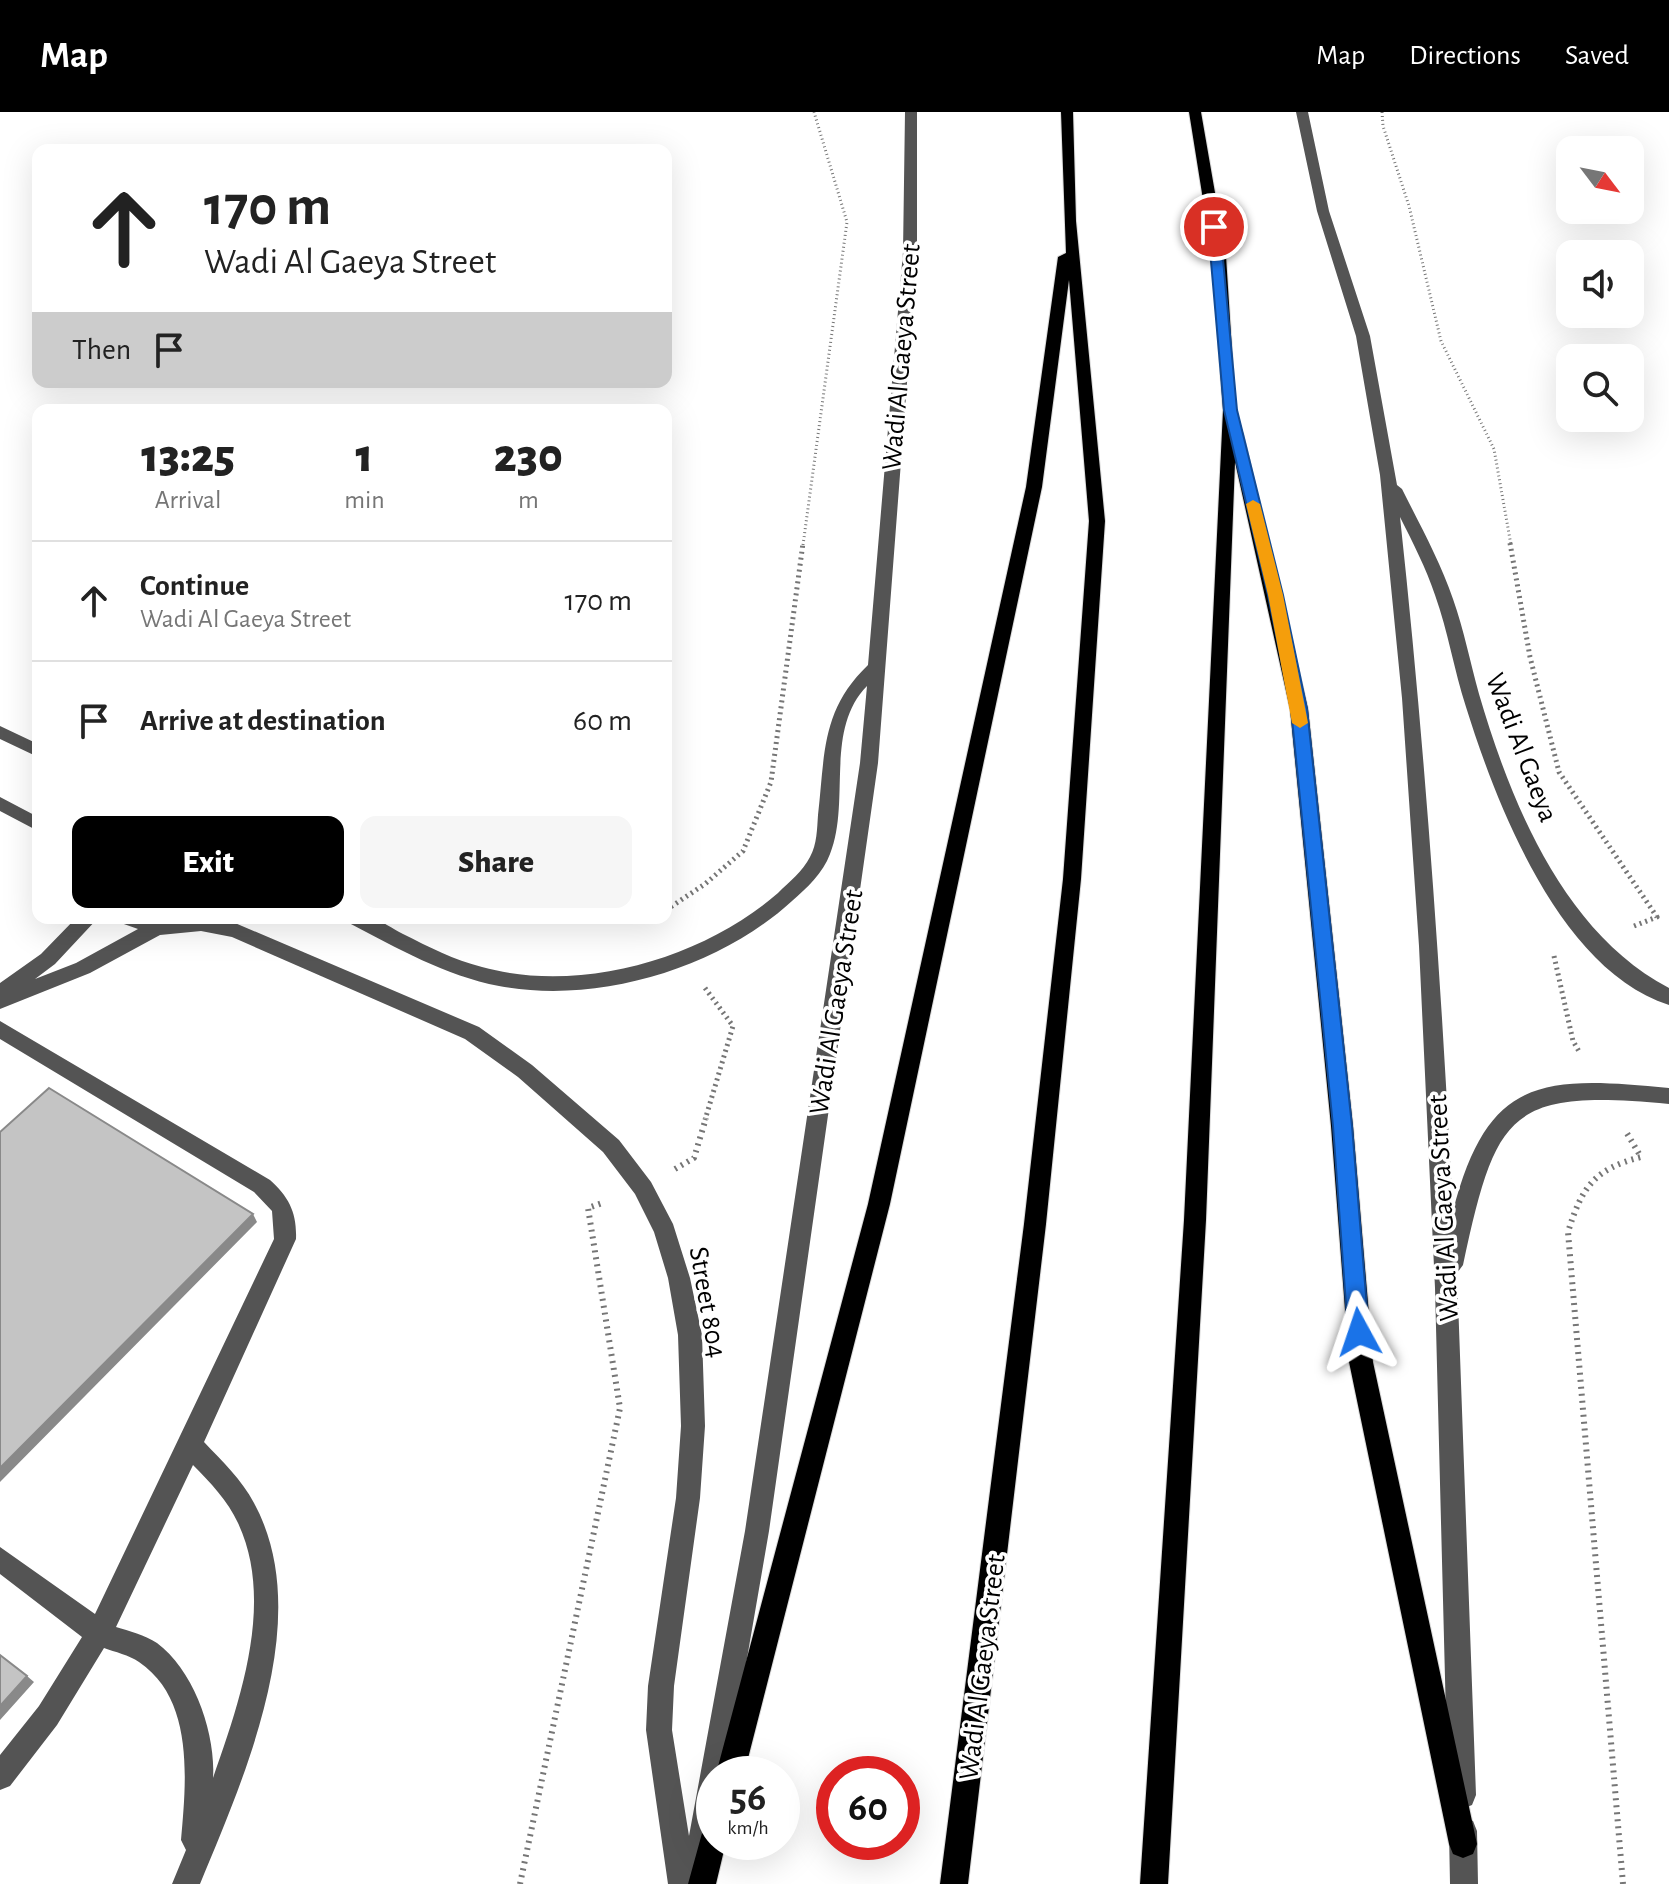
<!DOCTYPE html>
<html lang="en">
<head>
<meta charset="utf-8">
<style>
  :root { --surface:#fff; --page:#f6f6f6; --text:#222; --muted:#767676; --line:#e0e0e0; --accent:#000 }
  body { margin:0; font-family:"Alegreya Sans",sans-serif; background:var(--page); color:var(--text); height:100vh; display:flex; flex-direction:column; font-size:30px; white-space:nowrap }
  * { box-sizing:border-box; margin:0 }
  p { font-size:26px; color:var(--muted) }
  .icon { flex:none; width:44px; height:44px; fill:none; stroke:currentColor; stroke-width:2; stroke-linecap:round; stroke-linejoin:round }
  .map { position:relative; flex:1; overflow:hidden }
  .side { position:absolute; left:32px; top:292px; width:640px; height:520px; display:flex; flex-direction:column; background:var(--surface); border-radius:16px; box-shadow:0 8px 32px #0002 }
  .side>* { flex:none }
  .top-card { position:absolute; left:32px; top:32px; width:640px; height:244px; border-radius:16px; box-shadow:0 8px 32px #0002; background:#fff; color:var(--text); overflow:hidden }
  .needle { width:52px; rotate:122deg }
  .tools { position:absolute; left:1556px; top:24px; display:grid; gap:16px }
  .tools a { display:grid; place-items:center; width:88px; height:88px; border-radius:16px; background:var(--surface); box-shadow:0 8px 32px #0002; font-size:40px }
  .speed { position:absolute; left:696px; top:1644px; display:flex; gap:16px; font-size:40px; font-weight:700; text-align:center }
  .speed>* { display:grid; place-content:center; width:104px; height:104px; border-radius:50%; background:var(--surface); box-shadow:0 8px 32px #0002; line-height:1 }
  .speed small { font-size:20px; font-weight:400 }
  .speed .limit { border:12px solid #d22; background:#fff; color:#111 }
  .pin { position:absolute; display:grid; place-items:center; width:68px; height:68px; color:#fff; margin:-34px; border:4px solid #fff; border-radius:50%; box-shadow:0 2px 8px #0007 }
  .me { position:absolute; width:88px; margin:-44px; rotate:355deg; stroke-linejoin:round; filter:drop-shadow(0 0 6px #0008) }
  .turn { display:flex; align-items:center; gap:28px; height:168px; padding:0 40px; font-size:36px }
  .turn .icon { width:104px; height:104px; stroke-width:2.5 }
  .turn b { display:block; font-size:56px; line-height:68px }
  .then { display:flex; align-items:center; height:76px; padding:0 40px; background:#0003; gap:16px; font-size:30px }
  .eta { display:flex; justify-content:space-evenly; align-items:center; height:136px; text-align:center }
  .eta b { font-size:48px; font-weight:800; line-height:56px }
  .action { display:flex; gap:16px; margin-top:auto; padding:16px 40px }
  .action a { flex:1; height:92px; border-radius:16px; background:var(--accent); color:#fff; font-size:32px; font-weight:800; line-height:92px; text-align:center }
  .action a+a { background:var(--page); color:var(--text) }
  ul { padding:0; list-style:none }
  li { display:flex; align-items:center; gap:24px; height:120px; padding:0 40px; border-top:2px solid var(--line) }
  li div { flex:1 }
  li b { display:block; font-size:30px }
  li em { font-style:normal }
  header { display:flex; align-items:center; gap:48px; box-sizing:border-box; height:112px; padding:0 40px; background:var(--accent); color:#fff }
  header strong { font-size:38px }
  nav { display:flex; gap:44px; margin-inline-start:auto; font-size:28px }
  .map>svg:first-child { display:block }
</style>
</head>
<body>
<header>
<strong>Map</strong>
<nav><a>Map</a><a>Directions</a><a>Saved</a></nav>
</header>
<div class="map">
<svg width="1669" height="1772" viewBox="0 0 1669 1772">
  <rect width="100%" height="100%" fill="#fff"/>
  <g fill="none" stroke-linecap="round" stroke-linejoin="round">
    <defs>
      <path id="major" d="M1061 0H1073L1076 109 1105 409 1081 767 1046 1112 968 1772H940L1024 1112 1063 767 1089 409 1069 168 1042 375 890 1092 744 1662H716L868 1092 1026 375 1058 145 1066 141Z
        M1189 0H1201L1226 144 1237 317 1243 321 1308 597 1353 1014 1373 1250 1477 1732 1473 1742 1463 1746 1453 1742 1449 1732 1349 1250 1331 1014 1290 597 1235 350 1206 1108 1168 1772H1140L1184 1108 1223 298 1212 144Z
        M714 1710V1730H726L716 1772H688L704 1714Z"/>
    </defs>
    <!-- major casing -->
    <use href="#major" stroke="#dbdbdb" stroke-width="2"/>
    <!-- path-far2 -->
    <path stroke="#767676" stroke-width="3" stroke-dasharray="1 3" stroke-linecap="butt" d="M1382 0 1383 14 1409 94 1441 229 1494 337 1511 433
      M803 433 847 110 814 0"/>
    <!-- path-far1 -->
    <path stroke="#767676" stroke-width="5" stroke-dasharray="2 4" stroke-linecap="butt" d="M1510 431 1530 545 1559 660 1657 805 1634 814
      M666 798 705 772 743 739 771 670 803 431
      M1554 844 1573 929 1580 941
      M705 876 733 914 705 1008"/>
    <!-- path -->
    <path stroke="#767676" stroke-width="6" stroke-dasharray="2 5" stroke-linecap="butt" d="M675 1057 694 1046 706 1006
      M520 1772 620 1296 588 1096 605 1090
      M1623 1772 1568 1120C1582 1075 1594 1057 1641 1045L1625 1018"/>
    <!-- minor -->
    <path fill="#545454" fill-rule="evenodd" d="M905 0H917V140L878 651 769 1419 727 1662H714L715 1730 708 1772H668L646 1618 648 1574 676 1386 681 1314 678 1223 668 1166 654 1120 635 1082 603 1040 518 965 465 927 232 825 201 819 160 823 90 861 0 897V871L41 842 76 806H98L55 852 35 867 76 851 138 817 121 811 118 806 157 809 208 806 235 811 479 915 532 953 619 1028 651 1070 673 1112 690 1166 702 1223 705 1314 700 1386 674 1574 672 1618 689 1724 745 1419 860 651 867 574C824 618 851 690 830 742 823 761 807 776 792 789 719 856 598 893 499 874 446 864 397 836 349 811L346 806C354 806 363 805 371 806 381 808 393 817 403 822 429 835 454 848 482 855 580 882 702 847 778 781 789 770 803 759 810 745 817 732 817 717 818 703 825 642 821 598 868 553L903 140Z
      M1296 0H1308L1329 99 1370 224 1397 373 1402 377C1420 413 1440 449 1453 487 1464 518 1470 550 1479 582 1511 691 1563 820 1669 876V893C1560 858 1497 694 1466 595 1454 558 1448 519 1435 483 1426 456 1413 431 1400 405 1425 636 1441 867 1453 1099 1488 963 1544 964 1669 976V992C1508 977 1496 1000 1463 1153L1457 1161 1476 1683 1472 1693 1462 1697 1452 1693 1448 1683 1435 1176 1419 834 1402 586 1380 363 1356 224 1317 99Z
      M0 614 38 632V645L0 627Z
      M0 685 38 705V719L0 699Z
      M0 909 270 1068C289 1085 297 1101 296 1127L204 1330C222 1349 242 1368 254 1391 316 1505 245 1663 200 1772H172L186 1738 181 1728C186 1670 195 1588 139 1550 129 1543 115 1540 104 1536L57 1613 10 1674 0 1678V1643L39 1594 82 1525 0 1462V1435L95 1502 274 1127 272 1099 254 1080 0 927ZM193 1353C210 1370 228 1389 238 1411 275 1490 240 1589 213 1666 216 1622 194 1558 157 1531 145 1523 129 1519 116 1515Z
      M1463 1705 1473 1709 1477 1719 1478 1772H1450L1449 1719 1453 1709Z"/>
    <!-- major -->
    <use href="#major" fill="#000" fill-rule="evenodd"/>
  </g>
  <!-- shaded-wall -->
  <path fill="#898989" d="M253 1102 257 1110 0 1370V1356Z
    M27 1564 34 1570 0 1608V1594Z"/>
  <!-- building -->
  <path fill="#c4c4c4" stroke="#898989" stroke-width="2" d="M49 976 253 1102 0 1356V1020Z
    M0 1543 27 1564 0 1594Z"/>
  <!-- route -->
  <path fill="#1a73e8" stroke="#114b97" stroke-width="2" d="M1214 111 1220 115 1237 298 1283 483 1307 597 1352 1014 1369 1220 1366 1227 1359 1230 1351 1227 1348 1220 1333 1014 1291 597 1268 483 1224 298 1208 115Z"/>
  <!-- slow -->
  <path fill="#f59e0b" d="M1253 388 1260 392 1283 483 1308 611 1300 616 1292 611 1268 483 1246 392Z"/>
  <g text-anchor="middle" stroke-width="7" stroke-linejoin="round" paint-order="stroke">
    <!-- street labels -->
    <g font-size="28" fill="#000" stroke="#fff">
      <text transform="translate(900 245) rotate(-85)" y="10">Wadi Al Gaeya Street</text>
      <text transform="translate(1523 635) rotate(69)" y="10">Wadi Al Gaeya</text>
      <text transform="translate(835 890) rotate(-81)" y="10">Wadi Al Gaeya Street</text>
      <text transform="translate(1442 1096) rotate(-93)" y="10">Wadi Al Gaeya Street</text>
      <text transform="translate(709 1190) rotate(80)" y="10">Street 804</text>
      <text transform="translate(981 1555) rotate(-83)" y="10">Wadi Al Gaeya Street</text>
    </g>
  </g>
</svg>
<div class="tools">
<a><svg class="needle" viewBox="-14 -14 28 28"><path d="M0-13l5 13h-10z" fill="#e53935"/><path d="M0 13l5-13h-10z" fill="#767676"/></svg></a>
<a><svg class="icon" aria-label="sound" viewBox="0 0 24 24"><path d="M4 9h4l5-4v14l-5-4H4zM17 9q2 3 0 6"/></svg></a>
<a><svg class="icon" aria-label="search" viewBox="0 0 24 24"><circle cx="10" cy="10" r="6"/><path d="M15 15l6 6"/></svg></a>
</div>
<div class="speed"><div>56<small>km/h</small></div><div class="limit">60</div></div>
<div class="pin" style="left:1214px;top:115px;background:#d93025"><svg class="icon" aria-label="arrive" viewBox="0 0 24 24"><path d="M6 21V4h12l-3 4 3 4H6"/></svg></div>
<svg class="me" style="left:1359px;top:1220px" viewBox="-20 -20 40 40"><path d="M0-17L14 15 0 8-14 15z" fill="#1a73e8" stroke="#fff" stroke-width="4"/></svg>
<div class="top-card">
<div class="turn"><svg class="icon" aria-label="ahead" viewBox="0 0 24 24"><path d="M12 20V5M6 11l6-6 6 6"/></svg><div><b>170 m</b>Wadi Al Gaeya Street</div></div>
<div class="then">Then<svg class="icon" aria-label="arrive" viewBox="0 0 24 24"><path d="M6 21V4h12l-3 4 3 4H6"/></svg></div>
</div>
<section class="side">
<div class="eta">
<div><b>13:25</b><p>Arrival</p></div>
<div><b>1</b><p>min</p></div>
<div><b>230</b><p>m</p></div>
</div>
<ul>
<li><svg class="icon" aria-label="ahead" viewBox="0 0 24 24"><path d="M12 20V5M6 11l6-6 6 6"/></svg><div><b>Continue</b><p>Wadi Al Gaeya Street</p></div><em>170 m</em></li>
<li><svg class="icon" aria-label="arrive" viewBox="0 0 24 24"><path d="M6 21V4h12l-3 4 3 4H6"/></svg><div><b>Arrive at destination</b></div><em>60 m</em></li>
</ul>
<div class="action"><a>Exit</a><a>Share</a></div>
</section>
</div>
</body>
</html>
